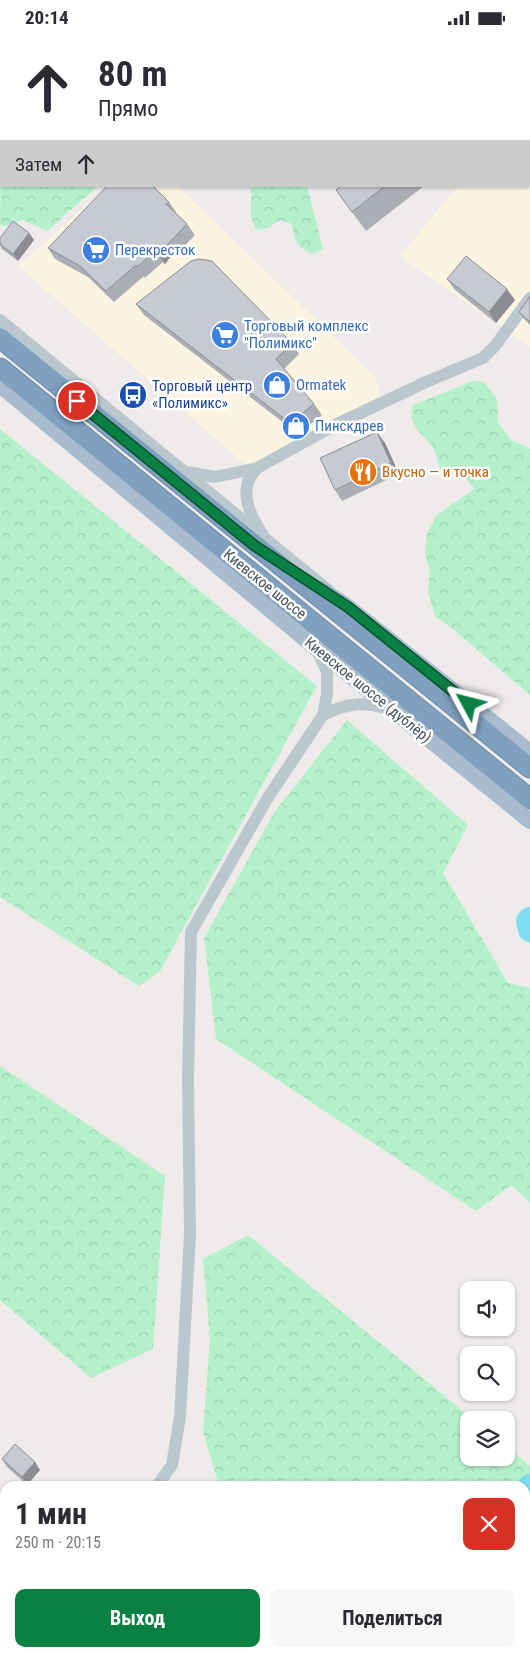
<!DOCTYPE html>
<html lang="ru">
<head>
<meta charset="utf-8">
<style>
  :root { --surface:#fff; --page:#f7f7f7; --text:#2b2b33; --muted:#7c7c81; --accent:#0b8043 }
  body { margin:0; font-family:"Roboto Condensed",sans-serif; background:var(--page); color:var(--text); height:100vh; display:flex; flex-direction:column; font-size:19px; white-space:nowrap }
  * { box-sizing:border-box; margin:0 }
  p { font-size:16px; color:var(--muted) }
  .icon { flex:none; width:28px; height:28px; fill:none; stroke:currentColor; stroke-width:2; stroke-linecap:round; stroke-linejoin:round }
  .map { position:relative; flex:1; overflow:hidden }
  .panel { position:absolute; left:0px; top:1446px; width:530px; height:176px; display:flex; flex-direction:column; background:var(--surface); border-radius:15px 15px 0 0; box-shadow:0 1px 4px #0004 }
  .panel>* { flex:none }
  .guide { position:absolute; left:0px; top:0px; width:530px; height:152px; box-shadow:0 1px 4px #0004; background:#fff; color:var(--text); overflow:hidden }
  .tools { position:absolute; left:460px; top:1246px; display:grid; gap:10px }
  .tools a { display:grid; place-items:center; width:55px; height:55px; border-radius:10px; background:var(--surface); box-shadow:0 1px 4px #0004; font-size:25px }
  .pin { position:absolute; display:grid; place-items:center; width:42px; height:42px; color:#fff; margin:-21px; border:2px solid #fff; border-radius:50%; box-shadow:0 1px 5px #0007 }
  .me { position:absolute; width:55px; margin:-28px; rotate:308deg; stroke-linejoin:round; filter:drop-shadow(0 0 4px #0008) }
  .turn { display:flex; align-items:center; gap:18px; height:105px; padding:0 15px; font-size:22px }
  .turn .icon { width:65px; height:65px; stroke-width:2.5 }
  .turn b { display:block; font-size:35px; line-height:42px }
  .then { display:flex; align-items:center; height:48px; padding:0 15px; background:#0003; gap:10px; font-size:19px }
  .round { display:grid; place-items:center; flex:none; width:52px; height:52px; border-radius:10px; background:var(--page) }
  .overview { display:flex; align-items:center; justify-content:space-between; height:85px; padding:0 15px }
  h1 { font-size:30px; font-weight:700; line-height:38px }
  .cta { display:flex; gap:10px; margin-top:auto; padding:10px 15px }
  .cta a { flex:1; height:58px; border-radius:10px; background:var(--accent); color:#fff; font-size:20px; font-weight:700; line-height:58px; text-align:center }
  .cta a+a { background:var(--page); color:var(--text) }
  .status { display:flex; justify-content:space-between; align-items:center; height:35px; padding:0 25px; background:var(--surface); direction:ltr }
  .status svg { height:14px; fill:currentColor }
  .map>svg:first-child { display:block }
</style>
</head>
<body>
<div class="status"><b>20:14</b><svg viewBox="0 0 49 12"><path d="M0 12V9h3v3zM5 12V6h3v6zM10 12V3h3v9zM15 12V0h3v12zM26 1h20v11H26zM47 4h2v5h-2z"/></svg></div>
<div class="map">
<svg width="530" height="1622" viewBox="0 0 530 1622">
  <defs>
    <pattern id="forest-crowns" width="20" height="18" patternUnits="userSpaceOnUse" patternTransform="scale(1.25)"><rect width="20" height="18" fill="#b4f1ca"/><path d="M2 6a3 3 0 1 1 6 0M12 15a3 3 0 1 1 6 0" fill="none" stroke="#9cd0b0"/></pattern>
  </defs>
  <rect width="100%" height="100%" fill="#efebeb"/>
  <!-- commercial -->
  <path fill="#fdf3e1" d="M530 65V312L400 221 458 151H529Z
    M109 151H178L376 343 380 361 248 432 18 231Z"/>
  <!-- forest -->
  <path fill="url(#forest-crowns)" d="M1 124V151H98L47 196 23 185 3 192 0 189Z
    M251 151H307L323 214 312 219C297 212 294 205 292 189L280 185 268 193 256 195 251 182Z
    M473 346 484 347 497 364 498 387 510 404 530 414V660L454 595 435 581 428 557 430 537 425 519 427 498 437 480 474 454 461 438 440 434C438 428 437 420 434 415 426 399 406 393 413 370Z
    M0 394 317 651 160 936 139 951 0 862Z
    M347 685 468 790 443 838 508 948 530 953V1168L511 1150 476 1176 216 1004 204 903 275 776Z
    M0 1031 165 1141 153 1314 91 1343 0 1265Z
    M248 1200 474 1385H469V1422H506V1411L530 1431V1622H59L63 1618H525V1451H219L203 1396 210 1306 203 1224Z
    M5 1514V1613L0 1620V1515Z"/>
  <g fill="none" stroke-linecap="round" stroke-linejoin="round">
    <!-- river -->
    <path stroke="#7edef1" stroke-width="24" d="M530 884 528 886 530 895
      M525 1467 530 1451
      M361 1622 365 1618"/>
    <defs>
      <path id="highway" d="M0 303 530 733
        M0 333 530 764"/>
    </defs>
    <!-- highway casing -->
    <use href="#highway" stroke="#6a8baa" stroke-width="21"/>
    <!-- minor -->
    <path stroke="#bbc7cf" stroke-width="12" d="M272 0V1
      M0 285 329 556
      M257 433C237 454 249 479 263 500
      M187 437 215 442 257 433 335 390 426 347 483 323 495 311 530 263
      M323 680C349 667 362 667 390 674
      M157 1451 172 1430 180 1382 190 1199 188 1045 191 897 267 764 323 680 327 659V637L317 614
      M9 1622 13 1618"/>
    <!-- major -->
    <path stroke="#a8bccd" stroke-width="16" d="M0 350 316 613 530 786
      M321 554 348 572 530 717"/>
    <!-- highway -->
    <use href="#highway" stroke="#7fa0bf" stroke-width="19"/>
  </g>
  <!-- wall -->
  <path fill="#abaeb5" d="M0 0H5L3 1H1V3L0 4Z
    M45 0H112L110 1H46Z
    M0 43 1 45V92L0 93Z
    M341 151H424L366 196 336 155Z
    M169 167 176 177V178L187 189 195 200 174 222 172 220 165 229 163 227 145 243 144 241 114 267 88 242 55 224 48 213Z
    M29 198 34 205 18 226 2 214 0 210V203Z
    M447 244 515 265 496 288 455 255Z
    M530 261V290L524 284 519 277Z
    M136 269 292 308 299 319 284 334 314 369 322 380 298 399 144 280Z
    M385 408 399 439 342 466 335 455Z
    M2 1424 40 1435 27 1450 7 1432Z"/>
  <!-- shaded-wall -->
  <path fill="#8b8d93" d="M29 198 34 205 18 226 13 219Z
    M165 210 172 220 165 229 157 218Z
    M507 254 515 265 496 288 489 277Z
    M377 397 385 408 399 439 391 428Z
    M35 1427 40 1435 27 1450 22 1442Z"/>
  <!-- building -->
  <path fill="#c7cad2" stroke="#8b8d93" d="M46 0H85L83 1H47Z
    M229 0H264L265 1H230Z
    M350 0H369L370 1H348Z
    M0 43 1 45V76L0 77Z
    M107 151H153L169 167 166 169 187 189 166 211 165 210 157 218 155 216 137 232 136 230 106 256 80 231 48 213Z
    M341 151H385L352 177 336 155Z
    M13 186 29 198 13 219 0 209V203Z
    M466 221 507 254 489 277 447 244Z
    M199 224 212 226 292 308 276 324 314 369 290 388 136 269 191 226Z
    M530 261V287L519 277Z
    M377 397 391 428 335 455 320 423Z
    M15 1409 35 1427 22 1442 2 1424Z"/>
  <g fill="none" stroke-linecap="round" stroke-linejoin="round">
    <defs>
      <path id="route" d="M77 366 255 511 348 572 469 669"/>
    </defs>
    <!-- route casing -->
    <use href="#route" stroke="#07532c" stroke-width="12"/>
    <!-- route -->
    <use href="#route" stroke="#0b8043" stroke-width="9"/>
  </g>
  <!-- icons -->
  <defs>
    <symbol id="supermarket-disc" viewBox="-11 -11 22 22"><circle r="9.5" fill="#3f7fe0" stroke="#fff"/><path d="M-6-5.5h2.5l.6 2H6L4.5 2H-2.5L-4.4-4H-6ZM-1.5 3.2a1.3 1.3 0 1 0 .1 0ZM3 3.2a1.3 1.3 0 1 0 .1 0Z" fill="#fff"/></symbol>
    <symbol id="shop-disc" viewBox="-11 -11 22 22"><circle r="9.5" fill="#3f7fe0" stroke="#fff"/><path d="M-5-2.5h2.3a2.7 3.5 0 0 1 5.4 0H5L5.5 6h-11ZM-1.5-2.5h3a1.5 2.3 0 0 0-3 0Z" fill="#fff"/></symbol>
    <symbol id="bus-disc" viewBox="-11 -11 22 22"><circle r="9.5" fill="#1a4fb4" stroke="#fff"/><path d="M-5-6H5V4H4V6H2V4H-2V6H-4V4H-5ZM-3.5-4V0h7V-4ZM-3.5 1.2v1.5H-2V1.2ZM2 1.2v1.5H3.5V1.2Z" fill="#fff"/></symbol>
    <symbol id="restaurant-disc" viewBox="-11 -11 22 22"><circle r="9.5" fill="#e8710a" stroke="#fff"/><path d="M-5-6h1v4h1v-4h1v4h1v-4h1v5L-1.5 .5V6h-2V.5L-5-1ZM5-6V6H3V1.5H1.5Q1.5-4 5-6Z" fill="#fff"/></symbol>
  </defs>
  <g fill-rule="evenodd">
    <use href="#supermarket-disc" x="80" y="199" width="32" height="32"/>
    <use href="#supermarket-disc" x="209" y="284" width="32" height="32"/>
    <use href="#shop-disc" x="261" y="334" width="32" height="32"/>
    <use href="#bus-disc" x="117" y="344" width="32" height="32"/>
    <use href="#shop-disc" x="280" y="375" width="32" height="32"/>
    <use href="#restaurant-disc" x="347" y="421" width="32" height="32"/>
  </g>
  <g text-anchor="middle" stroke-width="5" stroke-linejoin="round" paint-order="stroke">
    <!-- shop labels -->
    <g font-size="15" fill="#366cbe" stroke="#fff" text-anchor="start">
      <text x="115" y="220">Перекресток</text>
      <text x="244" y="296">Торговый комплекс<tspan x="244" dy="17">"Полимикс"</tspan></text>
      <text x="296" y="355">Ormatek</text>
      <text x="315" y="396">Пинскдрев</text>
    </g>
    <!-- transit labels -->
    <g font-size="15" fill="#164399" stroke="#fff" text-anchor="start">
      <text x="152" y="356">Торговый центр<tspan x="152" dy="17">«Полимикс»</tspan></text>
    </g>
    <!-- food labels -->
    <g font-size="15" fill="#c56008" stroke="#fff" text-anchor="start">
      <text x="382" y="442">Вкусно — и точка</text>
    </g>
    <!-- street labels -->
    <g font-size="15" fill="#43505a" stroke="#fff">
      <text transform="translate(265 549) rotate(39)" y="5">Киевское шоссе</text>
      <text transform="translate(368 655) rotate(39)" y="5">Киевское шоссе (дублёр)</text>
    </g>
  </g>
</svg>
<div class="tools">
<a><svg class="icon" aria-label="sound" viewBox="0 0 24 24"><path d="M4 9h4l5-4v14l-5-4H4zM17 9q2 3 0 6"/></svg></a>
<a><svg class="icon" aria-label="search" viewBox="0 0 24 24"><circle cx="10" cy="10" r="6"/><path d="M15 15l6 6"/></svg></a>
<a><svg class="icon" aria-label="layers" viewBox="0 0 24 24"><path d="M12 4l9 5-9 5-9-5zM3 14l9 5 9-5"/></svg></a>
</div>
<div class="pin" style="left:77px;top:366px;background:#d93025"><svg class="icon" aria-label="arrive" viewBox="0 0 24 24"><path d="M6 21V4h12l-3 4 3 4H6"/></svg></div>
<svg class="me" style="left:469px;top:669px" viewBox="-20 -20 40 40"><path d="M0-17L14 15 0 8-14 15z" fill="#0b8043" stroke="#fff" stroke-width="4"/></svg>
<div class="guide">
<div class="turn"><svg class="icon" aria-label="ahead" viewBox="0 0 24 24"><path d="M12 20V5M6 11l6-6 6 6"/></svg><div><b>80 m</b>Прямо</div></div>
<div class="then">Затем<svg class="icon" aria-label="ahead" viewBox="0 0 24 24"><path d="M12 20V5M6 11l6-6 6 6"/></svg></div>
</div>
<section class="panel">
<div class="overview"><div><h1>1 мин</h1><p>250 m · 20:15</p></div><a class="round" style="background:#d93025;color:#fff"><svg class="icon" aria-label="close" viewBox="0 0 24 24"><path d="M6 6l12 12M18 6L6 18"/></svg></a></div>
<div class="cta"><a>Выход</a><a>Поделиться</a></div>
</section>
</div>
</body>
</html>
